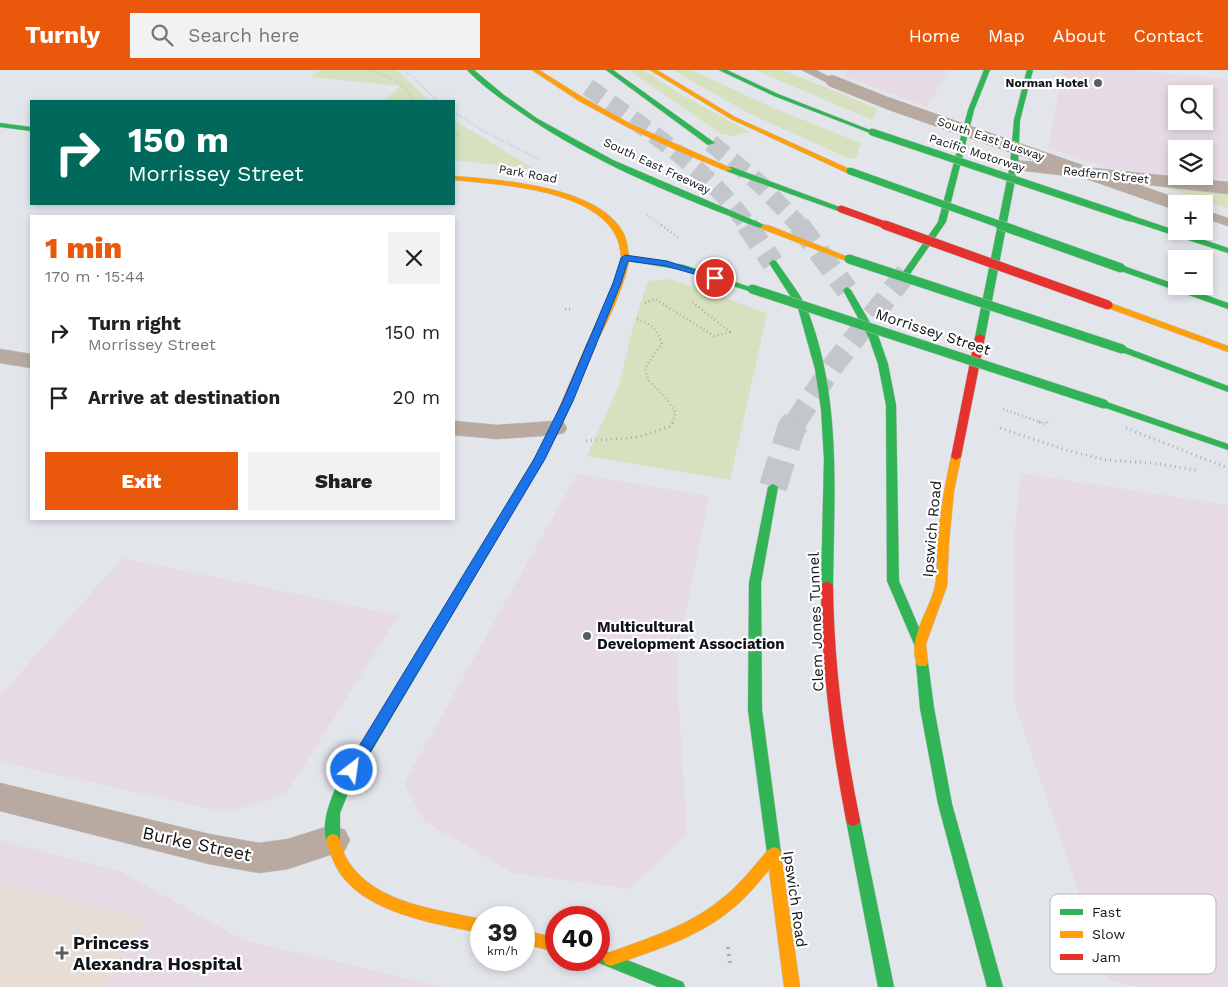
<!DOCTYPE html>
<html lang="en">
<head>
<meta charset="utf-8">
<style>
  :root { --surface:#fff; --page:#f2f2f2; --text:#222; --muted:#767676; --accent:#ea580c }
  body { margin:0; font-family:"Work Sans",sans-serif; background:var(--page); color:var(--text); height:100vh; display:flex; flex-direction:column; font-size:19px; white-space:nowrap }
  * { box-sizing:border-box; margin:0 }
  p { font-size:16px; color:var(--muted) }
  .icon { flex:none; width:28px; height:28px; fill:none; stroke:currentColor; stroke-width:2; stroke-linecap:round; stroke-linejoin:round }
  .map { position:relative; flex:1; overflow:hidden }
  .drawer { position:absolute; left:30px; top:145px; width:425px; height:305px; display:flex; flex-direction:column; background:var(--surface); border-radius:0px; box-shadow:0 2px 8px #0003 }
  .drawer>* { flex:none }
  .hud { position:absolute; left:30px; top:30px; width:425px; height:105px; border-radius:0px; box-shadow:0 2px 8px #0003; background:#00695c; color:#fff; overflow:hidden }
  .tools { position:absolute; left:1168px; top:15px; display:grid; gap:10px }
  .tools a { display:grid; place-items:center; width:45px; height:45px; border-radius:0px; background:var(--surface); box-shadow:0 2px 8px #0003; font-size:25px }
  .speed { position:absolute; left:470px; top:836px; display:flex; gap:10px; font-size:25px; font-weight:700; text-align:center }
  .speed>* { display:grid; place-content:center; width:65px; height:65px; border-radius:50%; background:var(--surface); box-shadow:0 2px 8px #0003; line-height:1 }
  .speed small { font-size:12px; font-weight:400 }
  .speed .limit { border:8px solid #d22; background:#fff; color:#111 }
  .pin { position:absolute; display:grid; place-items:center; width:42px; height:42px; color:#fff; margin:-21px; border:2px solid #fff; border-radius:50%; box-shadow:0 1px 5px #0007 }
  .me { position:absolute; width:55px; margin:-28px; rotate:30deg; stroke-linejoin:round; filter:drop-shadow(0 0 4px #0008) }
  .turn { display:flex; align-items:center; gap:18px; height:105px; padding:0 15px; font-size:22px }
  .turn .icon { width:65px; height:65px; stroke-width:2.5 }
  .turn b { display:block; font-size:35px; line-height:42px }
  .round { display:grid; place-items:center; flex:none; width:52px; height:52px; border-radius:0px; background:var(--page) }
  .overview { display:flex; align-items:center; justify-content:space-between; height:85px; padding:0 15px }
  h1 { font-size:30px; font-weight:800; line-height:38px; color:var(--accent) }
  .action { display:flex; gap:10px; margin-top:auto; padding:10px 15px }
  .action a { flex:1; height:58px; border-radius:0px; background:var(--accent); color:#fff; font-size:20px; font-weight:800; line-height:58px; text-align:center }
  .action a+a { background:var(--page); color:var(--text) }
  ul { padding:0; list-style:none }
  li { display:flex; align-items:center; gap:15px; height:65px; padding:0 15px }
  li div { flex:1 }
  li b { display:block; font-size:19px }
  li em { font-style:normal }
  header { display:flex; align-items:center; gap:30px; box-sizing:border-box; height:70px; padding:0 25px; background:var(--accent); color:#fff }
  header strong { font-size:24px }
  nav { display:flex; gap:28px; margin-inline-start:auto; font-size:18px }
  .search { width:350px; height:45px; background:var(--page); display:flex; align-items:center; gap:12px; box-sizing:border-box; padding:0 18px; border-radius:0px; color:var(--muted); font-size:19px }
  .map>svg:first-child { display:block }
</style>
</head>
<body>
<header>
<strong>Turnly</strong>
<div class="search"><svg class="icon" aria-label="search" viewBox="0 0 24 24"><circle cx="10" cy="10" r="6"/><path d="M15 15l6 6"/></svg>Search here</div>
<nav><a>Home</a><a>Map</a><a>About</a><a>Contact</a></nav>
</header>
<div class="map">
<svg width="1228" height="917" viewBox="0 0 1228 917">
  <rect width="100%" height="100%" fill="#e2e5ea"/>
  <!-- commercial -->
  <path fill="#e6dbe4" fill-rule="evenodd" d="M845 0H948L927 37 844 6Z
    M1063 0H1131L1228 9V110L1187 106H1204V79H1176V105L1109 98 1048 78ZM1176 24H1204V51H1176Z
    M1021 403 1228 435V917H1137L1109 911 1015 635V458Z
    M577 404 709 426 680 570 677 605 687 765 629 819 513 803 424 751 404 713Z
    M122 488 399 545 287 722 263 732 224 742 0 692V626Z
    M0 770 120 801 243 870 444 917H0Z"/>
  <!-- medical -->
  <path fill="#e6ddd6" d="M0 814 146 849 103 917H0Z"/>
  <!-- green -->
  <path fill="#d8e1bf" d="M320 0H397L429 31H384L400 16 311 7Z
    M629 0H644L677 22 749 62 733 66 721 64Z
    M673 0H692L769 36 861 73 856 89 846 87 748 43Z
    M755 0H783L878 39 872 50Z
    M454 50 536 100 454 90Z
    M1171 110 1228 111V139L1162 116Z
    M669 209 767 243 730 410 587 386 619 316 632 261 648 211Z"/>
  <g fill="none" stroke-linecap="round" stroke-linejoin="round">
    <!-- highway-tunnel-far2 -->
    <path stroke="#c3c6ca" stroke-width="18" stroke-dasharray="18 9" stroke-linecap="butt" d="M588 17C645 59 707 97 748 156
      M711 73 761 115 800 156"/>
    <!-- highway-tunnel-far1 -->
    <path stroke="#c3c6ca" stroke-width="22" stroke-dasharray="22 11" stroke-linecap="butt" d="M747 155 773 193
      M799 155 847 220
      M795 353 832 297 907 202"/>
    <!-- highway-tunnel -->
    <path stroke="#c3c6ca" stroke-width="28" stroke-dasharray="28 14" stroke-linecap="butt" d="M773 417 791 359 796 352"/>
    <defs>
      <path id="lane" d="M802 0H816L837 11 832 14 828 13Z
        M1204 140 1228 148V156L1204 148Z"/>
      <path id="street" d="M1014 90 1228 112V124L1008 99 1005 95 1008 91Z
        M0 279 31 284V298L0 293Z
        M454 351 497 355 555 351 564 353 567 358 564 363 555 365 497 369 454 365Z
        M0 713 209 764 259 773 288 769 332 755 345 760 350 770 345 780 288 799 259 803 209 794 0 741Z"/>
      <path id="fast" d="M467 0H474L504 25 538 49 613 90 769 157C762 162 736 148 727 145 654 117 581 85 517 40 500 28 481 15 467 0Z
        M606 0H613L715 73 708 75Z
        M719 0H727L778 24 875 62 870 63 774 26Z
        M984 0H990L974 40 946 152 910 204H904L903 202 938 152 968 40Z
        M1027 0H1033L1020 50 1018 95 985 267 980 270 975 267 1010 95 1014 50Z
        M0 53 31 57V61L0 57Z
        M726 97H732L845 139 838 141 726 101Z
        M1127 146H1133L1228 178V183L1127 150Z
        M622 186 684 195 756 219 752 222 683 200 622 190Z
        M773 190 776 191C786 206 800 223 807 239 842 327 834 423 833 515L827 519 821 515 824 389 821 339 815 299 798 238 769 193Z
        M1121 195 1228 233V239L1118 200 1117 198Z
        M847 217 851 220 879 268 888 294 896 335 899 511 926 574 924 577H916L914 574 887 511 886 335 878 294 869 268 843 220Z
        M1122 276 1228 316V322L1119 281V277Z
        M1104 331 1228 374V380L1100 336 1099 334Z
        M537 390 542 393 351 716 340 743V770L338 774 333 776 328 774C319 757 331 727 339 711L532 393Z
        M773 414 778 417 761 513 762 640 781 783 779 787 774 789 769 787 767 783 748 640 749 513 768 417Z
        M922 588 926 590 928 593 934 638 952 734 1003 917H987L938 734 920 638 916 593 918 590Z
        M853 744 858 746 860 750 894 917H878L846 750 848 746Z
        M599 879 683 912 685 917H658L594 891 599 890Z"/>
      <path id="slow" d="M532 0H539L584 28 631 54 733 99 726 101 676 80 627 57 579 31Z
        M650 0H657L735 47 854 101 847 103 731 49Z
        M454 106C501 110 600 116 624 164 627 170 628 180 629 187 630 204 605 259 595 275L592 276 587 273C596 252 621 209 621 187 619 120 503 115 454 110Z
        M762 155H768L853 189 849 192 846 191 762 159Z
        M1108 232 1228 276V282L1105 237V233Z
        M956 384 961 387 954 421 949 472 947 516 926 574 928 593 926 596H918C905 573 930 539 935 516 938 502 936 485 938 470 940 442 945 415 951 387Z
        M333 764 338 766C342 774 343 783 348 791 376 834 436 839 481 849V863C440 855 379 845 349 814 336 802 331 786 326 770L328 766Z
        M774 777 779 779 781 783 800 917H784L769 800C757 814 746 828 732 839 698 868 652 881 611 896L605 894 603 889 605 884C645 869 687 857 720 830 739 816 753 797 768 780Z
        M524 860 556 868V882L524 874Z"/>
      <path id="jam" d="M980 264 985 267 961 387 956 390 951 387 975 267Z
        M592 270 597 273 561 357 541 395H533L532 393 551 357 587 273Z
        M827 511 833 515C834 595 844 672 860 750L858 754 853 756 848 754 846 750C831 672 821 594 821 515Z"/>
    </defs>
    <!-- lane casing -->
    <use href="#lane" stroke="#bdbfc3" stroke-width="1"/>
    <!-- street casing -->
    <use href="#street" stroke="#bdbfc3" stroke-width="1"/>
    <!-- fast casing -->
    <use href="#fast" stroke="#bdbfc3" stroke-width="1"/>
    <!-- slow casing -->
    <use href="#slow" stroke="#bdbfc3" stroke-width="1"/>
    <!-- jam casing -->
    <use href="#jam" stroke="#bdbfc3" stroke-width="1"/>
    <!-- path-far3 -->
    <path stroke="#b3aba7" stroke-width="2" stroke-dasharray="0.5 2.5" stroke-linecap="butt" d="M368 0C389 6 403 11 414 31
      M405 0 438 31
      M454 42 482 60 539 89
      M454 60 459 63 454 68
      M647 145 663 156"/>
    <!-- path-far2 -->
    <path stroke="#b3aba7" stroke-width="2.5" stroke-dasharray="1 3" stroke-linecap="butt" d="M661 155 678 167
      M645 233 655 229 714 266 730 262 691 231
      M565 239H572
      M637 249C651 253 658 260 662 274L645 298 648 310 664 326 676 343 672 353
      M1003 339 1043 353
      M1047 353 1048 351"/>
    <!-- path-far1 -->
    <path stroke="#b3aba7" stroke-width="3" stroke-dasharray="1 4" stroke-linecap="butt" d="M1039 352 1046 354 1048 352
      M1000 358 1066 380 1105 390 1152 393 1196 400
      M586 371 639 367 671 356 673 352"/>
    <!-- path -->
    <path stroke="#b3aba7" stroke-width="4" stroke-dasharray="2 5" stroke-linecap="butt" d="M728 877 730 894"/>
    <!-- lane -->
    <use href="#lane" fill="#b9aaa1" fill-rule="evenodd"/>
    <!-- street -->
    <use href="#street" fill="#b9aaa1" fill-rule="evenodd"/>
    <!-- fast -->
    <use href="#fast" fill="#30b455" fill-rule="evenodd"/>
    <!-- slow -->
    <use href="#slow" fill="#ff9f0a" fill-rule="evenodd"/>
    <!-- jam -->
    <use href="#jam" fill="#e5322d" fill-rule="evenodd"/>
    <defs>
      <path id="lane-bridge" d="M832 11 887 33 1176 134"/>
      <path id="fast-bridge-far1" d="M872 62 1130 148
        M850 101 1004 156"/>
      <path id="fast-bridge" d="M1000 155 1121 198
        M849 189 1122 279
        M752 219 1104 334"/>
      <path id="jam-bridge-far1" d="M841 139 888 156"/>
      <path id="jam-bridge" d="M885 155 1108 235"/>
    </defs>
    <!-- lane-bridge casing -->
    <use href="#lane-bridge" stroke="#bdbfc3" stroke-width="12" stroke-linecap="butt"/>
    <!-- fast-bridge-far1 casing -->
    <use href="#fast-bridge-far1" stroke="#bdbfc3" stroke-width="8" stroke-linecap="butt"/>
    <!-- fast-bridge casing -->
    <use href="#fast-bridge" stroke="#bdbfc3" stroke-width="10" stroke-linecap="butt"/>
    <!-- jam-bridge-far1 casing -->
    <use href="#jam-bridge-far1" stroke="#bdbfc3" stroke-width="8" stroke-linecap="butt"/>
    <!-- jam-bridge casing -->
    <use href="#jam-bridge" stroke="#bdbfc3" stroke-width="10" stroke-linecap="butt"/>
    <!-- path-bridge-far1 -->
    <path stroke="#b3aba7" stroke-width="2.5" stroke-dasharray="1 3" stroke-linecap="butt" d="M698 217 721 224"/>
    <!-- path-bridge -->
    <path stroke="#b3aba7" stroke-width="3" stroke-dasharray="1 4" stroke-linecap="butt" d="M1126 358 1228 398"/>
    <!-- lane-bridge -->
    <use href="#lane-bridge" stroke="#b9aaa1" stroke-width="12"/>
    <!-- fast-bridge-far1 -->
    <use href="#fast-bridge-far1" stroke="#30b455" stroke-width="7"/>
    <!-- fast-bridge -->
    <use href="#fast-bridge" stroke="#30b455" stroke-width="9"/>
    <!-- jam-bridge-far1 -->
    <use href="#jam-bridge-far1" stroke="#e5322d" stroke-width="7"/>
    <!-- jam-bridge -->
    <use href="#jam-bridge" stroke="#e5322d" stroke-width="9"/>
  </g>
  <!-- route -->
  <path fill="#1a73e8" stroke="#114b97" d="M625 185 667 191 719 208 715 210 666 196 628 191 621 213 573 331 545 389 357 704 352 706 347 704 345 700 347 696 534 389 563 331 613 213 621 188Z"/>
  <!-- markers -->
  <g fill="#5b5d61" stroke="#fff" stroke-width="2">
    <circle cx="1098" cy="13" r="5"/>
    <circle cx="587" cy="566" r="5"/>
    <path d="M59.5 875.5h5v5h5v5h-5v5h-5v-5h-5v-5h5z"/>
  </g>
  <g text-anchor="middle" stroke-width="4.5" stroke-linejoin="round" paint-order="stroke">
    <!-- far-poi labels -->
    <g font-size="12" font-weight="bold" fill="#121417" stroke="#fff" text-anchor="end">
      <text x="1088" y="17">Norman Hotel</text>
    </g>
    <!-- far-street labels -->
    <g font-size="12" fill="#121417" stroke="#fff">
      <text transform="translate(991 69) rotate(19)" y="4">South East Busway</text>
      <text transform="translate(977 83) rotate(18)" y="4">Pacific Motorway</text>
      <text transform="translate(657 96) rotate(25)" y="4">South East Freeway</text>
      <text transform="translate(528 104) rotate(10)" y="4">Park Road</text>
      <text transform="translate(1106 105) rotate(6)" y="4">Redfern Street</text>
    </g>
    <!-- street labels -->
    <g font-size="15" fill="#121417" stroke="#fff">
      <text transform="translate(933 262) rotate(18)" y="5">Morrissey Street</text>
      <text transform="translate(932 459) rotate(-85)" y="5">Ipswich Road</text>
      <text transform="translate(816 552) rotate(-92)" y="5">Clem Jones Tunnel</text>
      <text transform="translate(795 829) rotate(82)" y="5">Ipswich Road</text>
    </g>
    <!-- poi labels -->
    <g font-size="15" font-weight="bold" fill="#121417" stroke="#fff" text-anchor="start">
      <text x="597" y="562">Multicultural<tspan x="597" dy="17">Development Association</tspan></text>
    </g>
    <!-- near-street labels -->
    <g font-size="18" fill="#121417" stroke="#fff">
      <text transform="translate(197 774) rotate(12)" y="6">Burke Street</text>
    </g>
    <!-- near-poi labels -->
    <g font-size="18" font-weight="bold" fill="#121417" stroke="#fff" text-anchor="start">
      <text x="73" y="879">Princess<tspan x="73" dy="21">Alexandra Hospital</tspan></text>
    </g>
  </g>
  <!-- legend -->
  <rect x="1050" y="824" width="166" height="80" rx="8" fill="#fff" stroke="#b8b8b9" stroke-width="1"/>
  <rect x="1060" y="839" width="23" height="6" fill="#30b455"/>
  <rect x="1060" y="861" width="23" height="7" fill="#ff9f0a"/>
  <rect x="1060" y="884" width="23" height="6" fill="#e5322d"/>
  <g font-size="14" fill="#121417">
    <text x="1092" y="847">Fast</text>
    <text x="1092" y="869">Slow</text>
    <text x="1092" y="892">Jam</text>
  </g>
</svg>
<div class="tools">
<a><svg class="icon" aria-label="search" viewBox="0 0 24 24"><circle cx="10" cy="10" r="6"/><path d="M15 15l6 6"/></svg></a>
<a><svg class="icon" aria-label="layers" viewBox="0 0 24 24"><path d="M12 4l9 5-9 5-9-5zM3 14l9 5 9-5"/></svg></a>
<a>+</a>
<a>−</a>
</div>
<div class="speed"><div>39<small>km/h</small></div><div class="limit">40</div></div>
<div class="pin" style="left:715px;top:208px;background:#d93025"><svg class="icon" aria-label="arrive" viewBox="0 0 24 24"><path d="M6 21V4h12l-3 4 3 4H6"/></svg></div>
<svg class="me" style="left:352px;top:700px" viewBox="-20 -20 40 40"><circle r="17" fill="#1a73e8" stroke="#fff" stroke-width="3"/><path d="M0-11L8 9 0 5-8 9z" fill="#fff"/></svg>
<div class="hud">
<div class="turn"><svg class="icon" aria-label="right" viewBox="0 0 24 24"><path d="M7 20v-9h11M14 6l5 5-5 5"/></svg><div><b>150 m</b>Morrissey Street</div></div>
</div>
<section class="drawer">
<div class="overview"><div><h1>1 min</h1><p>170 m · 15:44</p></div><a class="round"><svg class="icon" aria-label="close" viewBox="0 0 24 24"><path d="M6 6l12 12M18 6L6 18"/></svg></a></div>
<ul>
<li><svg class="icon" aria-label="right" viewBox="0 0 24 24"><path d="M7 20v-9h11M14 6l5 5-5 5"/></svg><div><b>Turn right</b><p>Morrissey Street</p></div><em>150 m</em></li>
<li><svg class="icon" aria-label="arrive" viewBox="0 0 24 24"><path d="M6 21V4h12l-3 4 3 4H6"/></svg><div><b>Arrive at destination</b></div><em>20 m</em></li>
</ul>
<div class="action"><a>Exit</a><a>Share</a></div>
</section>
</div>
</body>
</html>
